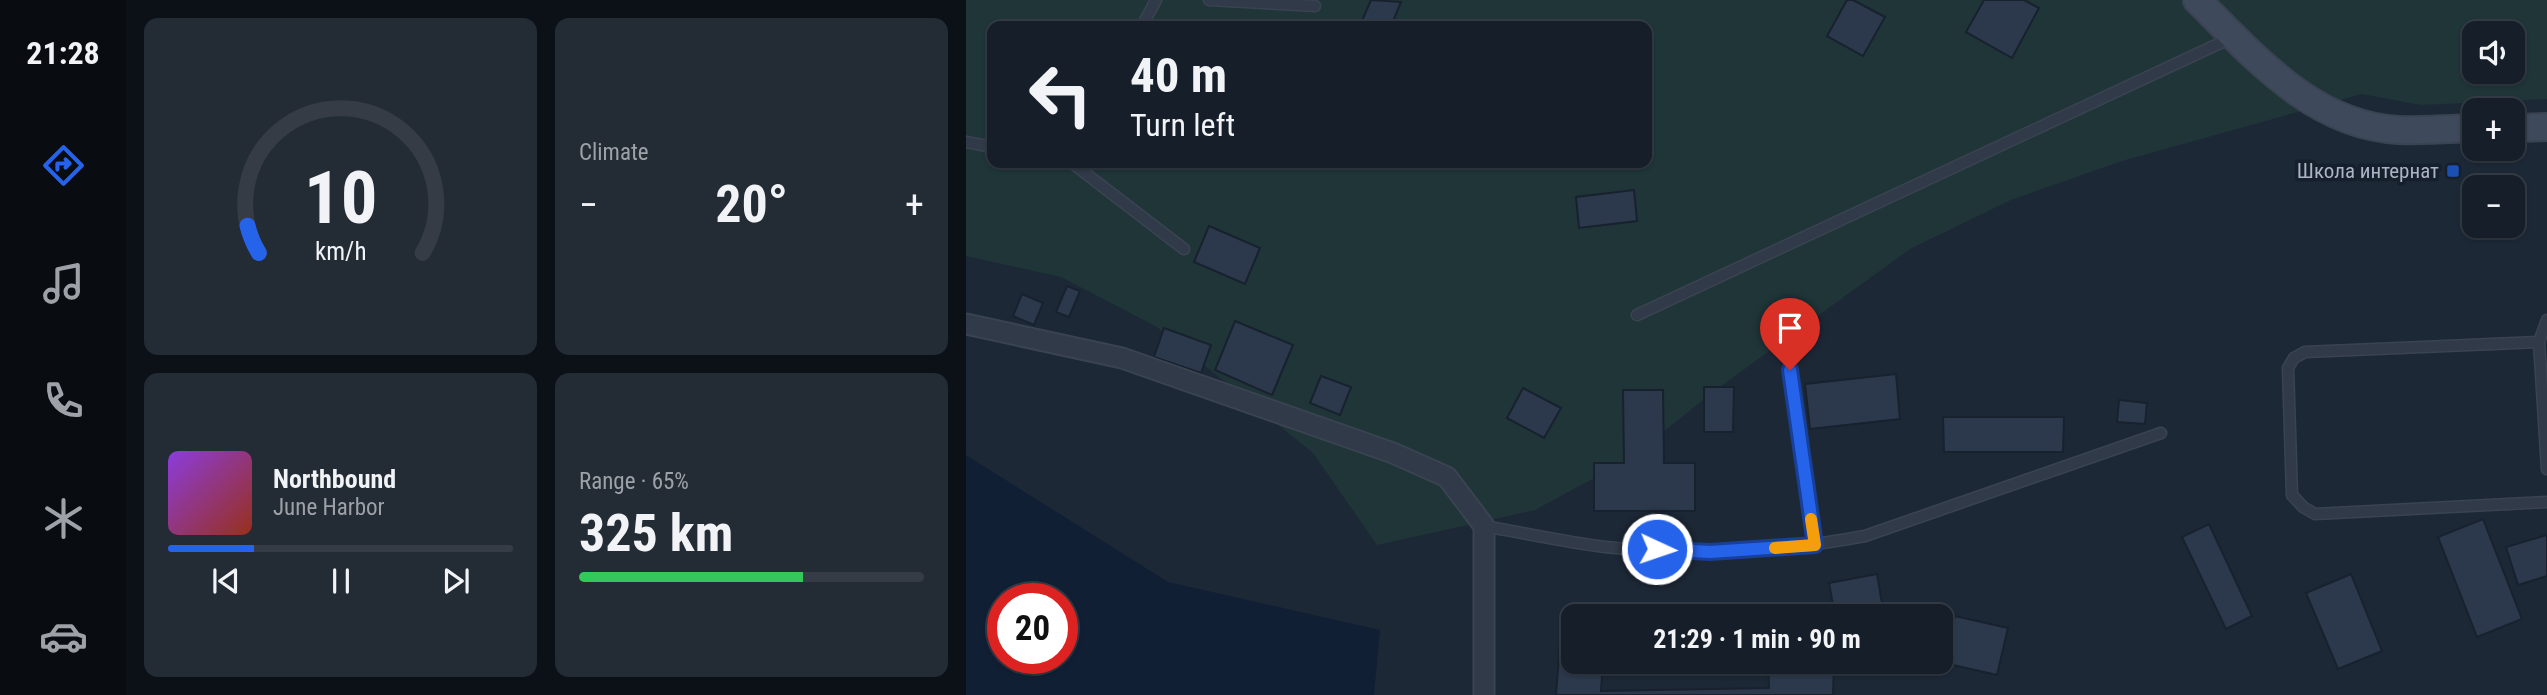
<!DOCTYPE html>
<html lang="en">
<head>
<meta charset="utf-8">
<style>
  :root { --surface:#161e29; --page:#232b35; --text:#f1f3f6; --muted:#9ea2a8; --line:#353c46; --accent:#2563eb }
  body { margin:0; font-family:"Roboto Condensed",sans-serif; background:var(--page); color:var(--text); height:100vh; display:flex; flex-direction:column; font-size:26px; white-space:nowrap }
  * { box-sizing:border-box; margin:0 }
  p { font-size:23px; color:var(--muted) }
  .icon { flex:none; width:38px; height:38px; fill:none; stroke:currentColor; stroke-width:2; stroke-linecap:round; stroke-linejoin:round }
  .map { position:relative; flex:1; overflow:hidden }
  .details { display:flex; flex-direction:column; gap:18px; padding:18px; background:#0c1017; width:840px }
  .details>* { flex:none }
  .hud { position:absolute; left:21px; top:21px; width:665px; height:147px; border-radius:14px; box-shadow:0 2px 5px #0004,0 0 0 2px var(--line); background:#161e29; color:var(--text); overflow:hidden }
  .tools { position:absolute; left:1496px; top:21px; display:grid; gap:14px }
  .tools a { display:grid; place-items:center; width:63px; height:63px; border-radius:14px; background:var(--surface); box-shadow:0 2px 5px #0004,0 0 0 2px var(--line); font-size:35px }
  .speed { position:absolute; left:21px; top:583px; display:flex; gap:14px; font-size:35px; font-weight:700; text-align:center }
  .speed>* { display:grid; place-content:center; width:91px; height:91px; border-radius:50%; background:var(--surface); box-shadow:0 2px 5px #0004,0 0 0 2px var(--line); line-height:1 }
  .speed .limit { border:10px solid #d22; background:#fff; color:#111 }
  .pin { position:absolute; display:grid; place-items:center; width:60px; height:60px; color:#fff; margin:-72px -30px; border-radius:50% 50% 50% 0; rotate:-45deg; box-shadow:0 0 7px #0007 }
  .pin .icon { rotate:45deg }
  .me { position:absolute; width:77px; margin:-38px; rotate:93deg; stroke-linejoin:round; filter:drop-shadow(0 0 5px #0008) }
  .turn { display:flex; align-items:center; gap:24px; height:147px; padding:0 28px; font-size:32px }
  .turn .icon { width:91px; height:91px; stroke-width:2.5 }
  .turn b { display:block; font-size:49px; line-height:60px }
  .big { font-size:52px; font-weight:700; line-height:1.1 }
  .details .widget { flex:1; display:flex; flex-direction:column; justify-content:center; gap:10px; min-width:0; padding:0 24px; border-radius:14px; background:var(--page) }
  .details .dial { align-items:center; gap:0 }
  .dial svg { height:182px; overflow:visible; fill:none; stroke:var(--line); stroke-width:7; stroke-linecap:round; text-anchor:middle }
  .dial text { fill:var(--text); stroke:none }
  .song { display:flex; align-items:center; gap:21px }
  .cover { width:84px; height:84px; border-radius:10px; background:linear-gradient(135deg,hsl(270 70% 55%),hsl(10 70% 35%)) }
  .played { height:7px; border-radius:4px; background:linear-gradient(90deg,var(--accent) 25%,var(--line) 25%) }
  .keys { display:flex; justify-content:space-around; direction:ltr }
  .heat { display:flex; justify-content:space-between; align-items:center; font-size:38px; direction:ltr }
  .charge { height:10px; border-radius:5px; background:linear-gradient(90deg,#34c759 65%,var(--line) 0) }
  .details .tiles { flex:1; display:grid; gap:18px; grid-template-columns:repeat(2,1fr) }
  .trip { position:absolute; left:595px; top:604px; width:392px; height:70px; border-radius:14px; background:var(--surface); box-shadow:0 2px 5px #0004,0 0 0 2px var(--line); font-weight:700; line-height:70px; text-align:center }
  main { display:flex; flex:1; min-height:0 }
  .dock { display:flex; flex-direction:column; width:126px; justify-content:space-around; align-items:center; background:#090c10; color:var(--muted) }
  .dock .icon { width:49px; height:49px }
  .dock .on { color:var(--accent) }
  .dock b { font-size:32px; color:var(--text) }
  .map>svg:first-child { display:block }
  .green { fill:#1f3538; fill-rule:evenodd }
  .water { fill:#111f35; fill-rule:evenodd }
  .building { fill:#2c394c; stroke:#18212e; stroke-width:2 }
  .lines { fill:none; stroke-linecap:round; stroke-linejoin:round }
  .lane-casing { stroke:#3a4351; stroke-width:13 }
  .street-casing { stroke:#3a4351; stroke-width:23 }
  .secondary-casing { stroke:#3a4351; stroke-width:30 }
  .lane { stroke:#313a48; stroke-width:10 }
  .street { stroke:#313a48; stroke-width:19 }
  .secondary { stroke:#3e495b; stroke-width:26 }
  .route-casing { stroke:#184099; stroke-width:18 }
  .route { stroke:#2563eb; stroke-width:12 }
  .slow { stroke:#f59e0b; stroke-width:12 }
  .transit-dot { fill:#1a4fb4; stroke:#161f2c; stroke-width:2.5 }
  .labels { text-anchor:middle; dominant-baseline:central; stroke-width:7; stroke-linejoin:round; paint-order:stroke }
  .poi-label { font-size:21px; fill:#aab4c5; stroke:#161f2c; text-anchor:end }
</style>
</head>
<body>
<main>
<nav class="dock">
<b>21:28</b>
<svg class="icon on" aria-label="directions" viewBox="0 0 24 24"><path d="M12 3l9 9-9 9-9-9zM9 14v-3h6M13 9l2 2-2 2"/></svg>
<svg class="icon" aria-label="music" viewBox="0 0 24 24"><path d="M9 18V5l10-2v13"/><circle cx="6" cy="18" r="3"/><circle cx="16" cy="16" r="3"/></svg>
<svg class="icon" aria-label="phone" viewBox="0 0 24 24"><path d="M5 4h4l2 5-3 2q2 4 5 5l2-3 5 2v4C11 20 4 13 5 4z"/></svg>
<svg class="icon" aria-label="climate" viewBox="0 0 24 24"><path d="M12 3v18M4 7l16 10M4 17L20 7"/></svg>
<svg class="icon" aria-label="car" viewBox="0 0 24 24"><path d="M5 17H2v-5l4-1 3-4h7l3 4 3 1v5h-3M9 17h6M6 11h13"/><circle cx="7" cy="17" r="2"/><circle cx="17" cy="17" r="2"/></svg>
</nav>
<section class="details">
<div class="tiles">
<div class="widget dial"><svg viewBox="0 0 100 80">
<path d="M14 69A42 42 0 1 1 86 69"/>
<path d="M14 69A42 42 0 0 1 9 57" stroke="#2563eb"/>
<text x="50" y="56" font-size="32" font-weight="700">10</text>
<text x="50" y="72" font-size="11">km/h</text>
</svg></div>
<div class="widget"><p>Climate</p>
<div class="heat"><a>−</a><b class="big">20°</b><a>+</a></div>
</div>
<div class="widget">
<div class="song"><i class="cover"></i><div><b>Northbound</b><p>June Harbor</p></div></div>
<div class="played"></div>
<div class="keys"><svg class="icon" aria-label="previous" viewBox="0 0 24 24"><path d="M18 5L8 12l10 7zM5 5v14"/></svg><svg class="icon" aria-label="pause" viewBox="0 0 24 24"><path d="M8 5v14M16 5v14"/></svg><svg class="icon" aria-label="next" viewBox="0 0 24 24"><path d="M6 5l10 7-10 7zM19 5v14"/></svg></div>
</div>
<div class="widget"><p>Range · 65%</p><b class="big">325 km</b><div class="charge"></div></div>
</div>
</section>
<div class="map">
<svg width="1581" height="695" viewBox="0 0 1581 695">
  <rect width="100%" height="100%" fill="#1d2837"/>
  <path class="green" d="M0 0H1581V99L1455 105 1396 94 1156 161 1045 200 944 249 747 392 662 460 569 510 411 545 347 453 191 327 95 277 0 256ZM26 26H681V163H26ZM1508 33H1547V72H1508Z"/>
  <path class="water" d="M0 455 202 582 414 630 408 695H0ZM37 598H96V658H37Z"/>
  <g class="building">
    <polygon points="405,0 435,2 425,26 395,23"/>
    <polygon points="881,0 887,0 919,17 897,56 861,36"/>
    <polygon points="1018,0 1058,0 1073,8 1046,58 1000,32"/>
    <polygon points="668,190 671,221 613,228 610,197"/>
    <polygon points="243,226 294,248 279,284 228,262"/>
    <polygon points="101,286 114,291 103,317 90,312"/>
    <polygon points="56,294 77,303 68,325 47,316"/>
    <polygon points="269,321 327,345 306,395 249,370"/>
    <polygon points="198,328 245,345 235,373 188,357"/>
    <polygon points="930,374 934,419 844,429 839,384"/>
    <polygon points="355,376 385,387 374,415 344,403"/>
    <polygon points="738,387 768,387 767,432 738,432"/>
    <polygon points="557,388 595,408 578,438 541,418"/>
    <polygon points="657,390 697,390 698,463 729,463 729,511 628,511 628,463 658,463"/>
    <polygon points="1153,400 1181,403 1179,424 1151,422"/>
    <polygon points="977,417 1098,417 1097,452 978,452"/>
    <polygon points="1517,519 1556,619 1511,637 1472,537"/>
    <polygon points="1243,524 1286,616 1260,629 1216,537"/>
    <polygon points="1581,535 1581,576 1552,585 1540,547"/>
    <polygon points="911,574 917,609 869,616 863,583"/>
    <polygon points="1385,574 1416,651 1372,669 1340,593"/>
    <polygon points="989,616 1042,628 1031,675 978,663"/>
    <polygon points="595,630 607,631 607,662 637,662 635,691 803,688 802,662 868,662 867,695 590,695"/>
  </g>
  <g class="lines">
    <defs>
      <g id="lane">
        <polyline points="243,0 349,6"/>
        <polyline points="176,26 190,0"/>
        <polyline points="0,142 26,147"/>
        <polyline points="106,163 218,249"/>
        <polyline points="671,315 1265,38"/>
        <polyline points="1581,320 1573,342 1581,469"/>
        <polyline points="1573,342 1339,352 1328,358 1322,368 1326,495 1337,507 1349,514 1581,502"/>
        <polyline points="824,370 849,546"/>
        <path d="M518 526C558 533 599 542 639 547 726 556 814 552 899 536L1195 433"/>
      </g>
      <polyline id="street" points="0,324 156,358 427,453 481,477 518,526 518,695"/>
      <g id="secondary">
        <path d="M1231 0C1288 56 1347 126 1433 130 1458 131 1484 129 1508 128"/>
        <polyline points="1547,128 1581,127"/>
      </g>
    </defs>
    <use href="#lane" class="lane-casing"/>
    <use href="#street" class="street-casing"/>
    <use href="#secondary" class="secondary-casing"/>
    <use href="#lane" class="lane"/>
    <use href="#street" class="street"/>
    <use href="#secondary" class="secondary"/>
  </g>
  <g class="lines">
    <defs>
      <polyline id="route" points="691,549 744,552 849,545 824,370"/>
    </defs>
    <use href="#route" class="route-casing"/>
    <use href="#route" class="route"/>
    <polyline class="slow" points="809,548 849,545 845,519"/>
  </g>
  <rect class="transit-dot" x="1480" y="164" width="14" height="14" rx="3.5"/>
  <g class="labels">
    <g class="poi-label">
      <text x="1473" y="171">Школа интернат</text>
    </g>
  </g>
</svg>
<div class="tools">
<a><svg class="icon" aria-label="sound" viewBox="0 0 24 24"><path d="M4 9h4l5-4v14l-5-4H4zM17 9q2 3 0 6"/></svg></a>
<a>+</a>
<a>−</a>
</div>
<div class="speed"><div class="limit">20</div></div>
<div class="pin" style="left:824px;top:370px;background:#d93025"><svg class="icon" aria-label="arrive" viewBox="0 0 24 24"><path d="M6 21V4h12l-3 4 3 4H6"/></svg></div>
<svg class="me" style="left:691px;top:549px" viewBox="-20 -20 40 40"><circle r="17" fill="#2563eb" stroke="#fff" stroke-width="3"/><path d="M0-11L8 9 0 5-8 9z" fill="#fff"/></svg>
<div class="trip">21:29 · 1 min · 90 m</div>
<div class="hud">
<div class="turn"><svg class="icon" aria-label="left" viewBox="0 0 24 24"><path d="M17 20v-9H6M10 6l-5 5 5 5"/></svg><div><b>40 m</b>Turn left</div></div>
</div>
</div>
</main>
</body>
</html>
